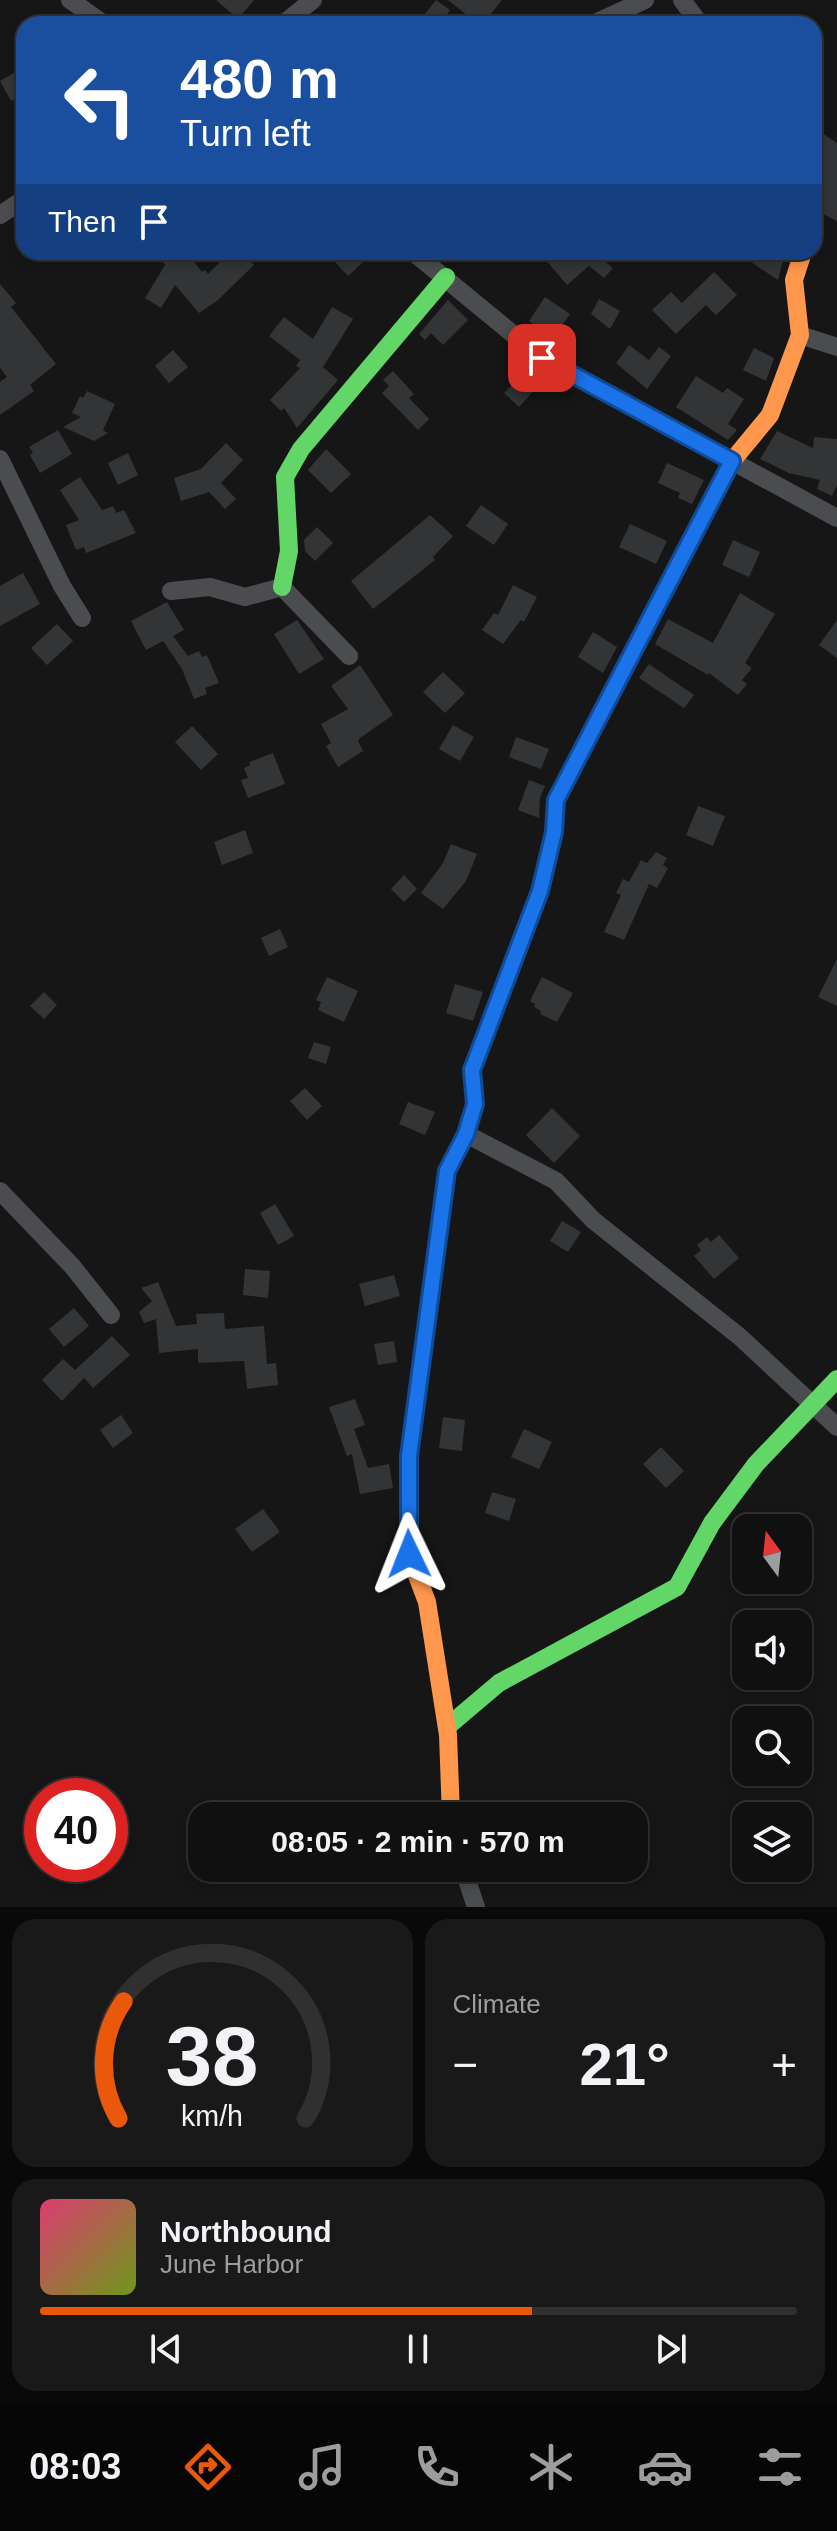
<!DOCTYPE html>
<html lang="en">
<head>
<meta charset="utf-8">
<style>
  :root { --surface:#101010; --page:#191919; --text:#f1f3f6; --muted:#9c9d9f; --line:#303030; --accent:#ea580c }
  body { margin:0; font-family:Helvetica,sans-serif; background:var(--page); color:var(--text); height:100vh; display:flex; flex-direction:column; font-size:30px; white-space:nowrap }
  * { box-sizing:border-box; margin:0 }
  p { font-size:26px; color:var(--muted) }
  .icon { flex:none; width:44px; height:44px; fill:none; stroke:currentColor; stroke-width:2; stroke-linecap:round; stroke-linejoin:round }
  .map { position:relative; height:1907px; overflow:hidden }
  .panel { display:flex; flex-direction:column; gap:12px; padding:12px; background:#090909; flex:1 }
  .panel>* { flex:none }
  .top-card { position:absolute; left:16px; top:16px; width:806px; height:244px; border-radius:24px; box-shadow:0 4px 12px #0003,0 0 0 2px var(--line); background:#1a4fa0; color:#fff; overflow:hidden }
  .needle { width:52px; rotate:345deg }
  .tools { position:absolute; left:732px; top:1514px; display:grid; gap:16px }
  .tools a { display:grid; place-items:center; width:80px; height:80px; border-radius:16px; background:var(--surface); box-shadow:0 4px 12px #0003,0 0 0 2px var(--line); font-size:40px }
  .speed { position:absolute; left:24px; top:1778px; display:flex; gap:16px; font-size:40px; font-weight:700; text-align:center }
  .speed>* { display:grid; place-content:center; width:104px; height:104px; border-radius:50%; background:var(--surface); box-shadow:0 4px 12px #0003,0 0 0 2px var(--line); line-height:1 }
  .speed .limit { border:12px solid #d22; background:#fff; color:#111 }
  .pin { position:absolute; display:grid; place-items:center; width:68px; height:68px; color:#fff; margin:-34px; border-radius:16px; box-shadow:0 4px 12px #0006 }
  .me { position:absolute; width:88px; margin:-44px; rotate:358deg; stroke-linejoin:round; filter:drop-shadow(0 0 6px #0008) }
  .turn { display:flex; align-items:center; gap:28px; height:168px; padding:0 32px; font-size:36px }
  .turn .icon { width:104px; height:104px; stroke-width:2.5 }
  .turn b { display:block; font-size:56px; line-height:68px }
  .then { display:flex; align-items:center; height:76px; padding:0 32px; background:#0003; gap:16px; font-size:30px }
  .big { font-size:60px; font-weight:700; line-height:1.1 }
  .panel .widget { flex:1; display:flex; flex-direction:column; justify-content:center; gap:12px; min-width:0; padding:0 28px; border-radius:24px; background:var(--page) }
  .panel .dial { align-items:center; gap:0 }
  .dial svg { height:208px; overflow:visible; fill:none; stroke:var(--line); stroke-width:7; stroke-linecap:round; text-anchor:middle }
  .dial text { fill:var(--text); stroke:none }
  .song { display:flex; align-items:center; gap:24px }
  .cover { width:96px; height:96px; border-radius:12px; background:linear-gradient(135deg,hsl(340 70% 55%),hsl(80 70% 35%)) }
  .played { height:8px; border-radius:4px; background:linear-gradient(90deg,var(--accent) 65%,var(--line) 65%) }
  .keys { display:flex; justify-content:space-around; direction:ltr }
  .heat { display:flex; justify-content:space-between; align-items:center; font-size:44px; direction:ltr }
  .panel .tiles { flex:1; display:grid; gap:12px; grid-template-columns:1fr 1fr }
  .widget:last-child { grid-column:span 2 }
  .trip { position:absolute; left:188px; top:1802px; width:460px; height:80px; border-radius:24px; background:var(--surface); box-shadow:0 4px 12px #0003,0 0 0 2px var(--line); font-weight:700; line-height:80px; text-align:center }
  .tab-bar { display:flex; height:128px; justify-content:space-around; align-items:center; background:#060606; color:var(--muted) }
  .tab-bar .icon { width:56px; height:56px }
  .tab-bar .current { color:var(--accent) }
  .tab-bar b { font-size:36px; color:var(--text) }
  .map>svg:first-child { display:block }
  .building { fill:#333436 }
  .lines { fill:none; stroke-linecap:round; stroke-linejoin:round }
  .street { stroke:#4a4c4f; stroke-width:18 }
  .fast { stroke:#63d668; stroke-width:18 }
  .slow { stroke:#ff974d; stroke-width:18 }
  .route-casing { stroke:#114b97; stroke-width:20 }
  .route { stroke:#1a73e8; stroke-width:14 }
</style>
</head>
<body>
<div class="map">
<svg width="837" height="1907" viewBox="0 0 837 1907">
  <rect width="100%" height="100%" fill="#161616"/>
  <g class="building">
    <polygon points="216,0 254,0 238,19"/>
    <polygon points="436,0 450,10 440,24 417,24"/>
    <polygon points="448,0 502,0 483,24 478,24"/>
    <polygon points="17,71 24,82 24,93 11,101 0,81"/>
    <polygon points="814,128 837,143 837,221 814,210"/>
    <polygon points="156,252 187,252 202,272 205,270 208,274 230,252 241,252 254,265 218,300 199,313 175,285 161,308 145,298 165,265"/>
    <polygon points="342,252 374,252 348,276 333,260"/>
    <polygon points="539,252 605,252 599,257 613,268 604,278 589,266 567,285"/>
    <polygon points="736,252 776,252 784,257 778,280"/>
    <polygon points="714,272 737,295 716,315 706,305 676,334 652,310 671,292 682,303"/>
    <polygon points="0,284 16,303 11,307 56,364 30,385 34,391 0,415 0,382 7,377 0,368"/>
    <polygon points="545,297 570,314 553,338 529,321"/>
    <polygon points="599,299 620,311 610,329 591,314"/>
    <polygon points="448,300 468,320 443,345 431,333 425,340 419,334"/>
    <polygon points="332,307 353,319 323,367 338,380 297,428 284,408 281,411 270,400 300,368 296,366 300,360 269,336 284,317 313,339"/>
    <polygon points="629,345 649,360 659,347 671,356 647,389 616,363"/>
    <polygon points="754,348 774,358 766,381 743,370"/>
    <polygon points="173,350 188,367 169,383 155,366"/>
    <polygon points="526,369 541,383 519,407 504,393"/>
    <polygon points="393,371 414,394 409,398 429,419 418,430 382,393 389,386 383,380"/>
    <polygon points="696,376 723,393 727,388 744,399 728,424 737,430 728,440 676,407"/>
    <polygon points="87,391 115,404 103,430 108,433 94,441 63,427 81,417 72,413 80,396 83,398"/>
    <polygon points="58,430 72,454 40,473 30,455 33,453 29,447"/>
    <polygon points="777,431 813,448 814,437 837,439 837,485 832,496 817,489 820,480 789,473 760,459"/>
    <polygon points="226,443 243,460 221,483 236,499 225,509 209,492 181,501 174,478 201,469"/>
    <polygon points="326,449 351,474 331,493 308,470"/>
    <polygon points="128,453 138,475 118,485 108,463"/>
    <polygon points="667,463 704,480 692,504 678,498 680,493 658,483"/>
    <polygon points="80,477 102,510 113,506 116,513 124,510 136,533 86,553 84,547 76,550 66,525 79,520 60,490"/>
    <polygon points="481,505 508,524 494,545 466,526"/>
    <polygon points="430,515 453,536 433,557 435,560 373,609 351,581"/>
    <polygon points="630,524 667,541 656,564 619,547"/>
    <polygon points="317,527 333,543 315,561 305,551 304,540"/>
    <polygon points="733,540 760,552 749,577 722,565"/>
    <polygon points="23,573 40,604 0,626 0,586"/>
    <polygon points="513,585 537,597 524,622 521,620 503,644 482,630 494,613 498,615"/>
    <polygon points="740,593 775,614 745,663 752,668 742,680 747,684 738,695 709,673 708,675 655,644 668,619 713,643"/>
    <polygon points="167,602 184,630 173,636 188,656 199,651 202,657 207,655 219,683 205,688 207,694 194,699 182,669 163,641 146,650 131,621"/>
    <polygon points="297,620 324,659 299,674 274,634"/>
    <polygon points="837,620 837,658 819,645"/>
    <polygon points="57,624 73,641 47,665 31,648"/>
    <polygon points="593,632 617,647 603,673 578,657"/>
    <polygon points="649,664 694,695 684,708 639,678"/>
    <polygon points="360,665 393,715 360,738 358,741 363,751 338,767 326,746 331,743 321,724 348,709 331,686"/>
    <polygon points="443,672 465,693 445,713 423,692"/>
    <polygon points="453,725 474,737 460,761 439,749"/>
    <polygon points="192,726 218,754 201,770 175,742"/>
    <polygon points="516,737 549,749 541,769 509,757"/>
    <polygon points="273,753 285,784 248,798 241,780 248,778 244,768 250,765 249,762"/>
    <polygon points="529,780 545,786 540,798 539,818 518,810"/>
    <polygon points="698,806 725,816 713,846 686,835"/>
    <polygon points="245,830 253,853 222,865 214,842"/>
    <polygon points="451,844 477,854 466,881 443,909 421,893 443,863"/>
    <polygon points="656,852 667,858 663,865 668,868 657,888 649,884 624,940 604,932 621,895 616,893 623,879 629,882 641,860 647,863"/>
    <polygon points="404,875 417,889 404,902 391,889"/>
    <polygon points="280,929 288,947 269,956 261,938"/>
    <polygon points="837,959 837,1006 818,997"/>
    <polygon points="327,977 358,991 344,1022 318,1010 321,1002 316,1000"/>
    <polygon points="542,977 573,993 557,1022 540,1014 541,1011 534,1007 535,1004 530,1001"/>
    <polygon points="455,984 483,992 473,1021 446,1013"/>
    <polygon points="44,992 57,1005 44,1019 30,1006"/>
    <polygon points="314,1042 331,1047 326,1064 308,1058"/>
    <polygon points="305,1088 322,1106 307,1120 290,1101"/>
    <polygon points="408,1102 435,1112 425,1135 399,1124"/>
    <polygon points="552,1108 580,1136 554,1163 526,1135"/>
    <polygon points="275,1204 294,1236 278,1245 260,1213"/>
    <polygon points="562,1221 581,1232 568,1252 550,1241"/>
    <polygon points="719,1235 739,1258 714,1279 694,1256 701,1250 697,1245 707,1237 711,1242"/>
    <polygon points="245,1269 270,1271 268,1298 243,1295"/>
    <polygon points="394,1275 400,1296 365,1306 359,1284"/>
    <polygon points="158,1282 176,1326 197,1324 196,1314 224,1313 225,1329 264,1326 267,1364 276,1363 278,1385 247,1389 244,1361 198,1363 198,1349 159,1353 156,1319 144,1323 139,1312 152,1301 141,1288"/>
    <polygon points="74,1308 89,1326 64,1347 49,1329"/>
    <polygon points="112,1336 130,1355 93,1388 84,1378 62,1401 42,1380 63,1359 75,1370"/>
    <polygon points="394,1341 397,1362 378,1365 374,1344"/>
    <polygon points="355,1399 365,1425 354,1429 368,1468 389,1464 393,1488 360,1494 352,1454 347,1456 329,1407"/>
    <polygon points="121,1415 133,1433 113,1448 100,1430"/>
    <polygon points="443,1417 465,1420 462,1451 439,1448"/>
    <polygon points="524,1429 552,1442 539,1469 511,1457"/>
    <polygon points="661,1447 684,1471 666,1488 643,1464"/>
    <polygon points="492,1492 516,1499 509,1521 485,1513"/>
    <polygon points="263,1509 280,1532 252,1552 235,1529"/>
  </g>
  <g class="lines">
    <g class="street">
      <polyline points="70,0 104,24"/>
      <polyline points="682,0 700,24"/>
      <polyline points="283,24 313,0"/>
      <polyline points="593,24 645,0"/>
      <polyline points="0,215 24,199"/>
      <polyline points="413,252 542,358 837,518"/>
      <polyline points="800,335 837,347"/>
      <polyline points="0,459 62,586 82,618"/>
      <polyline points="171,591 210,587 245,597 282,587 349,656"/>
      <polyline points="466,1134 556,1181 593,1220 740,1337 837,1427"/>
      <polyline points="0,1191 72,1266 111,1315"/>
      <polyline points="463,1868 476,1907"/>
    </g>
    <g class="fast">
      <polyline points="282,587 289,551 285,477 301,449 446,277"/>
      <polyline points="417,1398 447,1171 466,1134 475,1104 472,1070 540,891 554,832 556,800 681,559"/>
      <polyline points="447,1727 499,1683 677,1587 712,1523 756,1464 837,1379"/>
    </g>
    <g class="slow">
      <polyline points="681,559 732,461 770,415 800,335 794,280 803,252"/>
      <polyline points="417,1398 409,1456 409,1554 427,1602 448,1735 451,1816"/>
    </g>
  </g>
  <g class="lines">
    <defs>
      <polyline id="route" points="409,1554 409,1456 447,1171 466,1134 475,1104 472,1070 540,891 554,832 556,800 732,461 542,358"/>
    </defs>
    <use href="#route" class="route-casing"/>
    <use href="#route" class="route"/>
  </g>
</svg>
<div class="tools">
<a><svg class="needle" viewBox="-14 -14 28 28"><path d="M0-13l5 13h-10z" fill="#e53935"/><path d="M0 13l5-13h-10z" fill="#9c9d9f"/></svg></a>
<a><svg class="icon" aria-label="sound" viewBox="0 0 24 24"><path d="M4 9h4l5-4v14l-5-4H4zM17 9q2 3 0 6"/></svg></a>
<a><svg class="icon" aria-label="search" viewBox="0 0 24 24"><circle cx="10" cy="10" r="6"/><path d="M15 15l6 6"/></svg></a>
<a><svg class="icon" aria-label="layers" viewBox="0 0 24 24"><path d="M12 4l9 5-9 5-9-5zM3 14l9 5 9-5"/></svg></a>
</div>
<div class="speed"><div class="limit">40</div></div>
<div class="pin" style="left:542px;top:358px;background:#d93025"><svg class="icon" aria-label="arrive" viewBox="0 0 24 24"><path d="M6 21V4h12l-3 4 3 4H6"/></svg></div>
<svg class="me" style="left:409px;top:1554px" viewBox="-20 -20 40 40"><path d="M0-17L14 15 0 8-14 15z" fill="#1a73e8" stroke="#fff" stroke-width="4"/></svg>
<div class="trip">08:05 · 2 min · 570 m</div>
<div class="top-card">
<div class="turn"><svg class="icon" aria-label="left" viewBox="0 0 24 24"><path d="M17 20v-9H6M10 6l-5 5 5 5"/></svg><div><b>480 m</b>Turn left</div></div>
<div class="then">Then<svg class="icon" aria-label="arrive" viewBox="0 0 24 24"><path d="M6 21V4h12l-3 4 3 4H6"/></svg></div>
</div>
</div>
<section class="panel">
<div class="tiles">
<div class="widget dial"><svg viewBox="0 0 100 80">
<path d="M14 69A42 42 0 1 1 86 69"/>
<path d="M14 69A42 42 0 0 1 16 24" stroke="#ea580c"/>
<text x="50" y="56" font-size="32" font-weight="700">38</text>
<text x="50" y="72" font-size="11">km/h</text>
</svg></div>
<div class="widget"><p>Climate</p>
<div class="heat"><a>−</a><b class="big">21°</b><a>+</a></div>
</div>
<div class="widget">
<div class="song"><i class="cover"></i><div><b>Northbound</b><p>June Harbor</p></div></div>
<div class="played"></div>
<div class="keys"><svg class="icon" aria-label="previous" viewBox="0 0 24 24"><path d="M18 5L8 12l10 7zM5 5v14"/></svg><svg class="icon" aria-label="pause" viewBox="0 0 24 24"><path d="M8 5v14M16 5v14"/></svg><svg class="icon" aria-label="next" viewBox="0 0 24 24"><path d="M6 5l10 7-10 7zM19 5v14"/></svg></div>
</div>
</div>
</section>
<nav class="tab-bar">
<b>08:03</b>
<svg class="icon current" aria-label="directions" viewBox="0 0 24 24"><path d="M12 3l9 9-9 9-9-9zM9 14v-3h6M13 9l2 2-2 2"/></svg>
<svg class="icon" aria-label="music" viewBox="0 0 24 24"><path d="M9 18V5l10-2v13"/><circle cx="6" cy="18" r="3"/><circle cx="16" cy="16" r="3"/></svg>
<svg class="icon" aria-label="phone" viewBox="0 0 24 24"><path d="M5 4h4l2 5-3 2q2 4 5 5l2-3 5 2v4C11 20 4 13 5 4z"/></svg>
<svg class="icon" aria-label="climate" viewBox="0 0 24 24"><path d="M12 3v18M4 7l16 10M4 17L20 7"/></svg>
<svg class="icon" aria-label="car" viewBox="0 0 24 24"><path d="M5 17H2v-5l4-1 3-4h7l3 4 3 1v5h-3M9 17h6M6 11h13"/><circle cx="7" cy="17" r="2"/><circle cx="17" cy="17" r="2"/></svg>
<svg class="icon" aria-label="filters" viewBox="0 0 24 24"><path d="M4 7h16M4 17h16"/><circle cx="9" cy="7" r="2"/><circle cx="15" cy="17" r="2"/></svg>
</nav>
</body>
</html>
